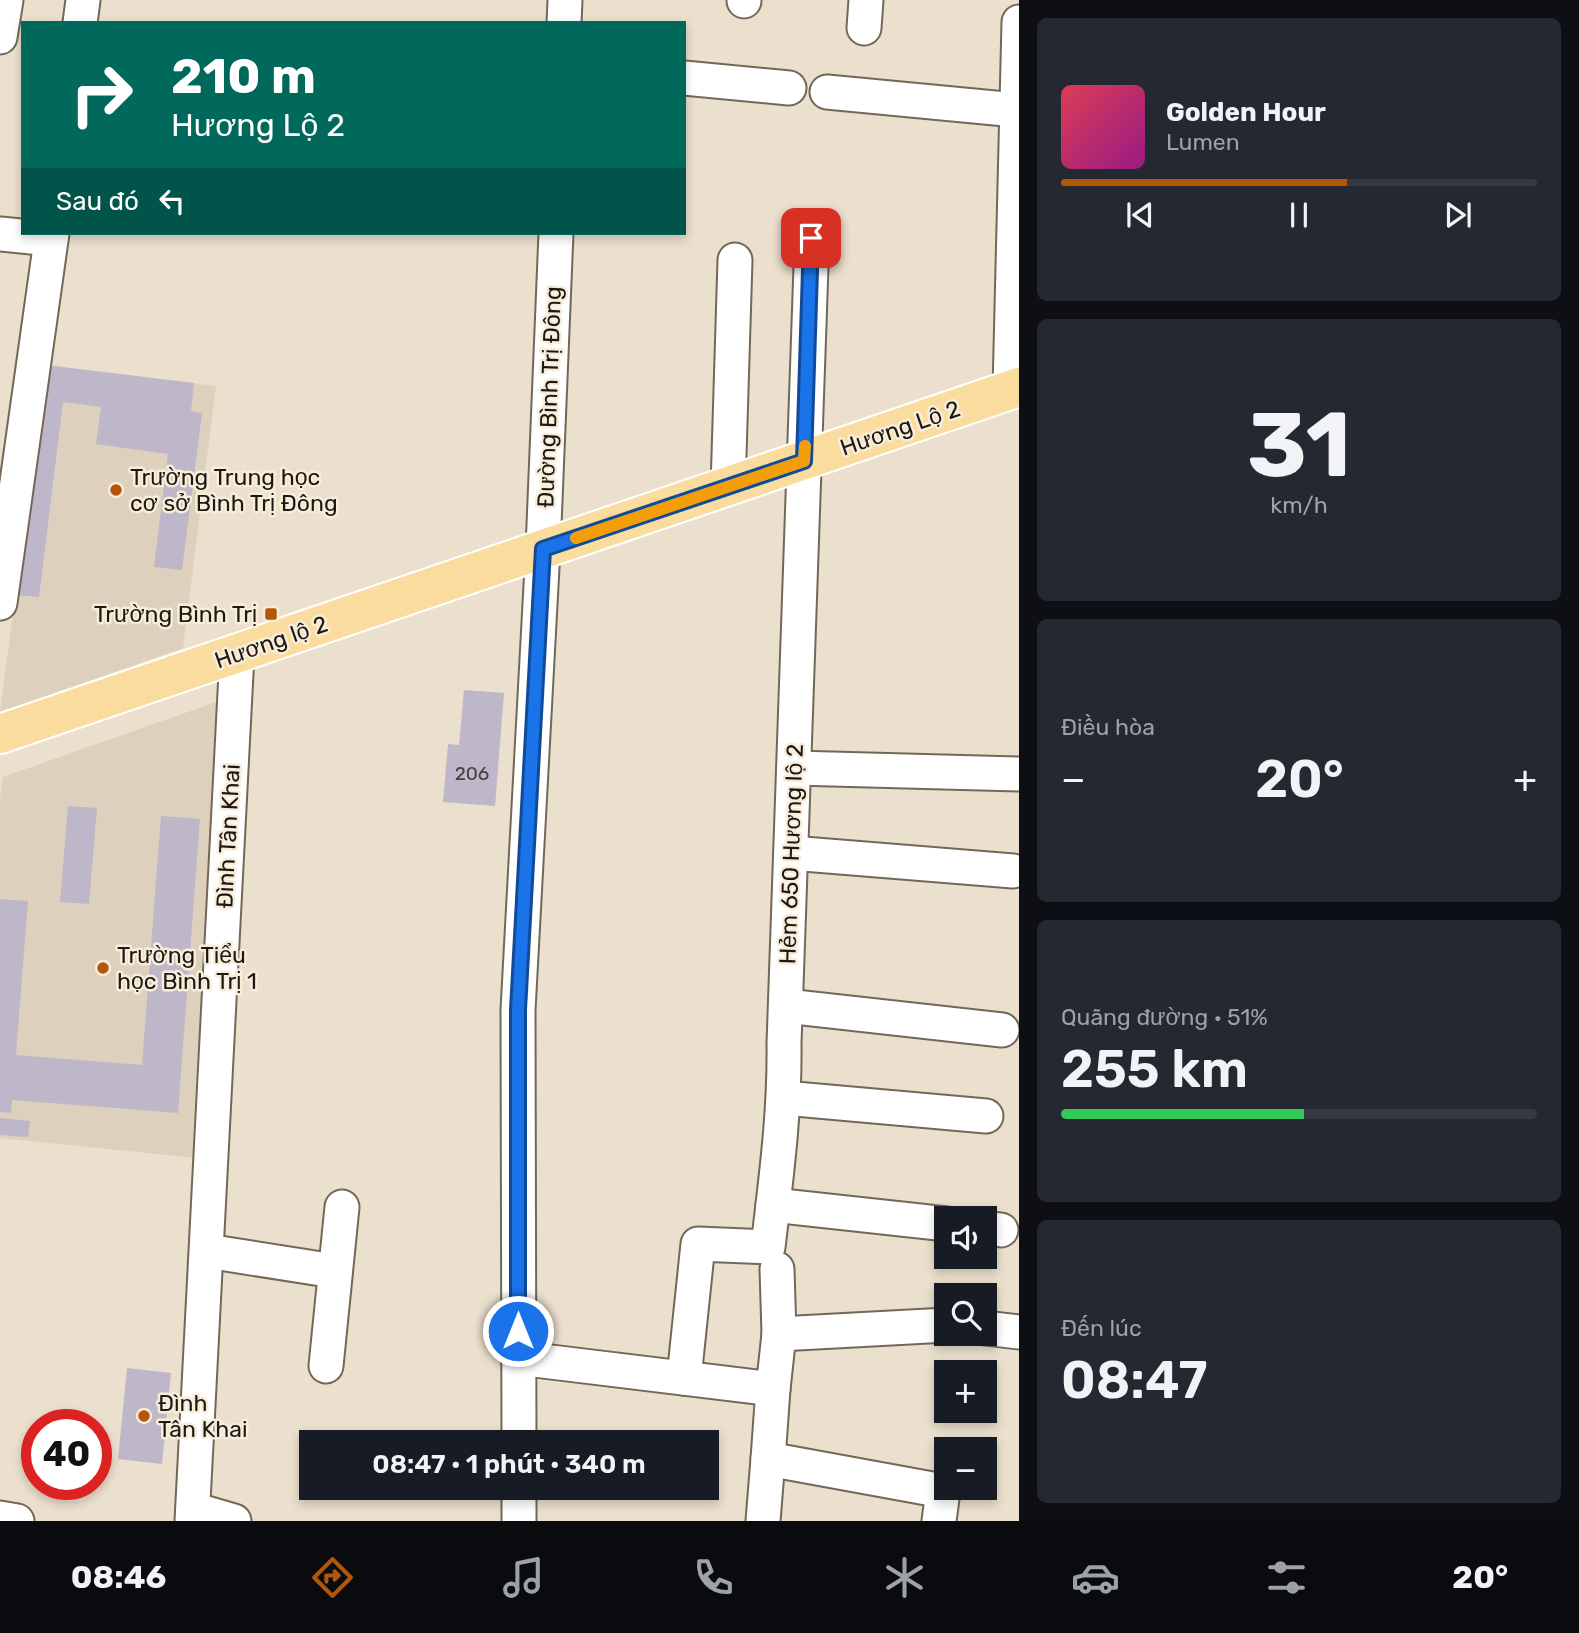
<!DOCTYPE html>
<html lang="vi">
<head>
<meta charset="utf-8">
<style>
  :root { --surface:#171b24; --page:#242831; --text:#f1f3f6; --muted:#9ea1a6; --line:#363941; --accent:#b45608 }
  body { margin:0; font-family:Rubik,sans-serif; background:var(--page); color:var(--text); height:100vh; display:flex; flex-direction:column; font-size:26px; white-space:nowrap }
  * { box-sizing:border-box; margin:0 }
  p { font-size:23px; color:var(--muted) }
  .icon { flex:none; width:38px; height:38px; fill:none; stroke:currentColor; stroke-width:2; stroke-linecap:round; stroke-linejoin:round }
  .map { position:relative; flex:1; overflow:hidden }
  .details { display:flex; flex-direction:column; gap:18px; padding:18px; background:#0d0f14; width:560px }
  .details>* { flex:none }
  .hud { position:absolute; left:21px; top:21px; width:665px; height:214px; border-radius:0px; box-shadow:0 4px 10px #0003; background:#00695c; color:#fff; overflow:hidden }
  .fabs { position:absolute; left:934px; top:1206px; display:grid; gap:14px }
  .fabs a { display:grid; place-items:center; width:63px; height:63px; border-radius:0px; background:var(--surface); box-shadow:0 4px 10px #0003; font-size:35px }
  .speed { position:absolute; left:21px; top:1409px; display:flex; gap:14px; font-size:35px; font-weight:700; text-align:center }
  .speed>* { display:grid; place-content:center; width:91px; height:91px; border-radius:50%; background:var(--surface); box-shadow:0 4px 10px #0003; line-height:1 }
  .speed .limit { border:10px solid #d22; background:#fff; color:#111 }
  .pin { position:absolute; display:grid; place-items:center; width:60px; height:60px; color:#fff; margin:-30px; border-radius:14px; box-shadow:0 4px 10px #0006 }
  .me { position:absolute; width:77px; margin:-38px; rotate:0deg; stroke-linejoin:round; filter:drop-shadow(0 0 5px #0008) }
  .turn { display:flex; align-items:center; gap:24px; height:147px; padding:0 35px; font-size:32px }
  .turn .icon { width:91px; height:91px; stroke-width:2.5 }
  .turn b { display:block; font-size:49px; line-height:60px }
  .then { display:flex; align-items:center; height:66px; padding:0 35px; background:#0003; gap:14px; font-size:26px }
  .big { font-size:52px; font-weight:600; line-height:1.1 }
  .details .tile { flex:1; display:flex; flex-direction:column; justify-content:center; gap:10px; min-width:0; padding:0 24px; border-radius:10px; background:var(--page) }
  .details .dial { align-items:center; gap:0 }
  .dial b { font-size:91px; line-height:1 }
  .song { display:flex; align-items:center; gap:21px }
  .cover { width:84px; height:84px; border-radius:10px; background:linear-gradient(135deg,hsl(350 70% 55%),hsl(310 70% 35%)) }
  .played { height:7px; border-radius:4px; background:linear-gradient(90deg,var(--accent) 60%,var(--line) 60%) }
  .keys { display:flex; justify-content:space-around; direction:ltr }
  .heat { display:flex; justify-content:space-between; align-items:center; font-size:38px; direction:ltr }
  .charge { height:10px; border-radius:5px; background:linear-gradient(90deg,#34c759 51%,var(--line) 0) }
  .trip { position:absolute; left:299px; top:1430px; width:420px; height:70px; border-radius:0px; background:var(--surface); box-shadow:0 4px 10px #0003; font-weight:600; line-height:70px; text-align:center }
  .tab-bar { display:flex; height:112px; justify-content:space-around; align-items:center; background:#090b0e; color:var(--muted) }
  .tab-bar .icon { width:49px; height:49px }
  .tab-bar .selected { color:var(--accent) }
  .tab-bar b { font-size:32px; color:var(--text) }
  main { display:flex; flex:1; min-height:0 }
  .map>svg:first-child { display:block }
  .education { fill:#ddd1be }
  .building { fill:#beb6c9 }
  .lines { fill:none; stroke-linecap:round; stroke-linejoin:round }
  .minor-casing { stroke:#736858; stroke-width:37 }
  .major-casing { stroke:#fff; stroke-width:42 }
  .minor { stroke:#fff; stroke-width:33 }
  .major { stroke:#f9dc9e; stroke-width:38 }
  .route-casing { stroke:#114b97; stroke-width:18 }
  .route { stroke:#1a73e8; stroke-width:12 }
  .slow { stroke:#f59e0b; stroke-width:12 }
  .poi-dot { fill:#b45608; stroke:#f8ecda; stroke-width:2.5 }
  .labels { text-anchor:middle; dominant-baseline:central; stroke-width:5; stroke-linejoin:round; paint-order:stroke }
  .number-label { font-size:19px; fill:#444040 }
  .street-label { font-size:23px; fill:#1c1812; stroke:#f8ecda }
  .poi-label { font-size:23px; fill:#1c1812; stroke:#f8ecda; text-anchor:start }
</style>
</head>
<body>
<main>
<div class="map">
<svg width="1019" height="1521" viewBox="0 0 1019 1521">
  <rect width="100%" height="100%" fill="#ebdfcd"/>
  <g class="education">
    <polygon points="46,365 216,386 183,648 0,712"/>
    <polygon points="222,700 196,1158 0,1138 0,799 3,777"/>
  </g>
  <g class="building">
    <polygon points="46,365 194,383 191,411 202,413 182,570 154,567 168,454 96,444 101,407 63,402 39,597 17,595"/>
    <polygon points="464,690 504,693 495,806 443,802 448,744 459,745"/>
    <polygon points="68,806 97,808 89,904 60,902"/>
    <polygon points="161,816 200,819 178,1113 12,1100 11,1113 0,1112 0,899 28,901 16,1055 142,1065"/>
    <polygon points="0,1118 30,1121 28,1137 0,1135"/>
    <polygon points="127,1368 171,1373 162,1464 118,1459"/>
  </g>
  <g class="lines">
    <defs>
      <g id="minor">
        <polyline points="744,1 744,0"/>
        <polyline points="80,23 83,0"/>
        <polyline points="564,23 565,0"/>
        <polyline points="864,28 866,0"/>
        <polyline points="0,37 6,0"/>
        <polyline points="684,78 789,88"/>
        <polyline points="827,92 1016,110"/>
        <polyline points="0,234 51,239"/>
        <polyline points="1010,390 1019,22"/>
        <polyline points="728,488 735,260"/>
        <polyline points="0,603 52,233"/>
        <polyline points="794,768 1019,774"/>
        <polyline points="791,853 1013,871"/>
        <polyline points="786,1006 1002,1030"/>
        <polyline points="784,1098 986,1116"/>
        <polyline points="773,1205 947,1224"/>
        <polyline points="985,1228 1001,1230"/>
        <polyline points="207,1251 334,1271"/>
        <polyline points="985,1328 1019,1332"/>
        <polyline points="779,1334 947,1325"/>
        <polyline points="518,1358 773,1389 768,1459 943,1491 939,1521"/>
        <polyline points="326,1366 342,1207"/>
        <path d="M684 1378 698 1244 768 1247C776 1179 785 1112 784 1044L812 238"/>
        <polyline points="773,1389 779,1334 777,1269"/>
        <polyline points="519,1442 518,1010 543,549 556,233"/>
        <polyline points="519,1488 519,1521"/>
        <polyline points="193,1509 234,1521"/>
        <polyline points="0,1518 17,1521"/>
        <polyline points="192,1521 237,654"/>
        <polyline points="763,1521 768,1459"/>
      </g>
      <polyline id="major" points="0,734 1019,387"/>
    </defs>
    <use href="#minor" class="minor-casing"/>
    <use href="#major" class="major-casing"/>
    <use href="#minor" class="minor"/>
    <use href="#major" class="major"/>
  </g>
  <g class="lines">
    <defs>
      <polyline id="route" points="518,1331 518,1010 543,549 804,461 811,238"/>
    </defs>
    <use href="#route" class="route-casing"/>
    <use href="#route" class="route"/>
    <polyline class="slow" points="576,538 804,461 805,446"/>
  </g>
  <g class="poi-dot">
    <circle cx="116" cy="490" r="7"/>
    <rect x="264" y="607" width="14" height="14" rx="3.5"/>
    <circle cx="103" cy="968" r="7"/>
    <circle cx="144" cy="1416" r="7"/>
  </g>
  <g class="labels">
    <g class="number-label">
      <text x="472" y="773">206</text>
    </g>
    <g class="street-label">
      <text transform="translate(549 397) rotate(-88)">Đường Bình Trị Đông</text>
      <text transform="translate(900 428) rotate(-19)">Hương Lộ 2</text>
      <text transform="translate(271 642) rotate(-19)">Hương lộ 2</text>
      <text transform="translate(228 836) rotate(-87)">Đình Tân Khai</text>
      <text transform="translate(791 854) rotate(-88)">Hẻm 650 Hương lộ 2</text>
    </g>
    <g class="poi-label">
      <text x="130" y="477">Trường Trung học<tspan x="130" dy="26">cơ sở Bình Trị Đông</tspan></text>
      <text x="257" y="614" text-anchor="end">Trường Bình Trị</text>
      <text x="117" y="955">Trường Tiểu<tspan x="117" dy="26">học Bình Trị 1</tspan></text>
      <text x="158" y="1403">Đình<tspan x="158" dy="26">Tân Khai</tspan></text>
    </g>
  </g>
</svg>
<div class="fabs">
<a><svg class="icon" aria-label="sound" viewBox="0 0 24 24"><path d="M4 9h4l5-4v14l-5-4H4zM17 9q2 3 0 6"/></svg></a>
<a><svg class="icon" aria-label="search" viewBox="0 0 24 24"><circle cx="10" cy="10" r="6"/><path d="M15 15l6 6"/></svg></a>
<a>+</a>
<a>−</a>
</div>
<div class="speed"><div class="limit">40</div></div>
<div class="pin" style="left:811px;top:238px;background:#d93025"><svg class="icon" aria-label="arrive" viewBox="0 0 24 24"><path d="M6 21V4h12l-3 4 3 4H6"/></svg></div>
<svg class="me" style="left:518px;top:1331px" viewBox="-20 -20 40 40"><circle r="17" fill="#1a73e8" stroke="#fff" stroke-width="3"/><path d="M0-11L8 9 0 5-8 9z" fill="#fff"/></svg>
<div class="trip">08:47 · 1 phút · 340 m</div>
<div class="hud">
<div class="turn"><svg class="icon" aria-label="right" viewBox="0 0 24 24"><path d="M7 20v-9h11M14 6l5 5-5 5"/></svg><div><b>210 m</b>Hương Lộ 2</div></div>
<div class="then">Sau đó<svg class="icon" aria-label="left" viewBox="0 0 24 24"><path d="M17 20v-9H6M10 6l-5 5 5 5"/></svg></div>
</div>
</div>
<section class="details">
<div class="tile">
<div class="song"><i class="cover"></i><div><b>Golden Hour</b><p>Lumen</p></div></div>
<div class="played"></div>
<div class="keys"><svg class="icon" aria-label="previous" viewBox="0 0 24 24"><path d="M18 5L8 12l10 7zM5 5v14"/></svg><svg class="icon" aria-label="pause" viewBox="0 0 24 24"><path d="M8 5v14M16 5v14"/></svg><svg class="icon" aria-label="next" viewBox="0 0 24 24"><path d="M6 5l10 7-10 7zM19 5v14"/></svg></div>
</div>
<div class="tile dial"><b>31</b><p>km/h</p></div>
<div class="tile"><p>Điều hòa</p>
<div class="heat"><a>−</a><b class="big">20°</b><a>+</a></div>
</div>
<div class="tile"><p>Quãng đường · 51%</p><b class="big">255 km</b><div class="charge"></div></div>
<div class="tile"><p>Đến lúc</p><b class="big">08:47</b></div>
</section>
</main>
<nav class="tab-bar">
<b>08:46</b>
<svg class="icon selected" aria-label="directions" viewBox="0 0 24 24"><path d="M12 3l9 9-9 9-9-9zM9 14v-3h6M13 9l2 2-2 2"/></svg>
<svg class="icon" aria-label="music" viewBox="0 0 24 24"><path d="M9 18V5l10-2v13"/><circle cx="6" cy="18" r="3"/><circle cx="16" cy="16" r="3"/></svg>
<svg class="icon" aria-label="phone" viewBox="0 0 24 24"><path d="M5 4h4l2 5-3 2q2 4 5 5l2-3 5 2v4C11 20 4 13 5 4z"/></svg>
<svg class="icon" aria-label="climate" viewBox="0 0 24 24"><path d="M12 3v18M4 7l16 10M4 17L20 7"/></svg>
<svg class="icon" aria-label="car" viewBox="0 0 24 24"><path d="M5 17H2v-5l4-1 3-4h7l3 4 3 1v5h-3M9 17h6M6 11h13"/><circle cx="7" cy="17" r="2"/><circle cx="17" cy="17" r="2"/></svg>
<svg class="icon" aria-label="filters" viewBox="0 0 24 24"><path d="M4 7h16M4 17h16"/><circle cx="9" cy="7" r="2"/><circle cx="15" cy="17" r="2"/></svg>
<b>20°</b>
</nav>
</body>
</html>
